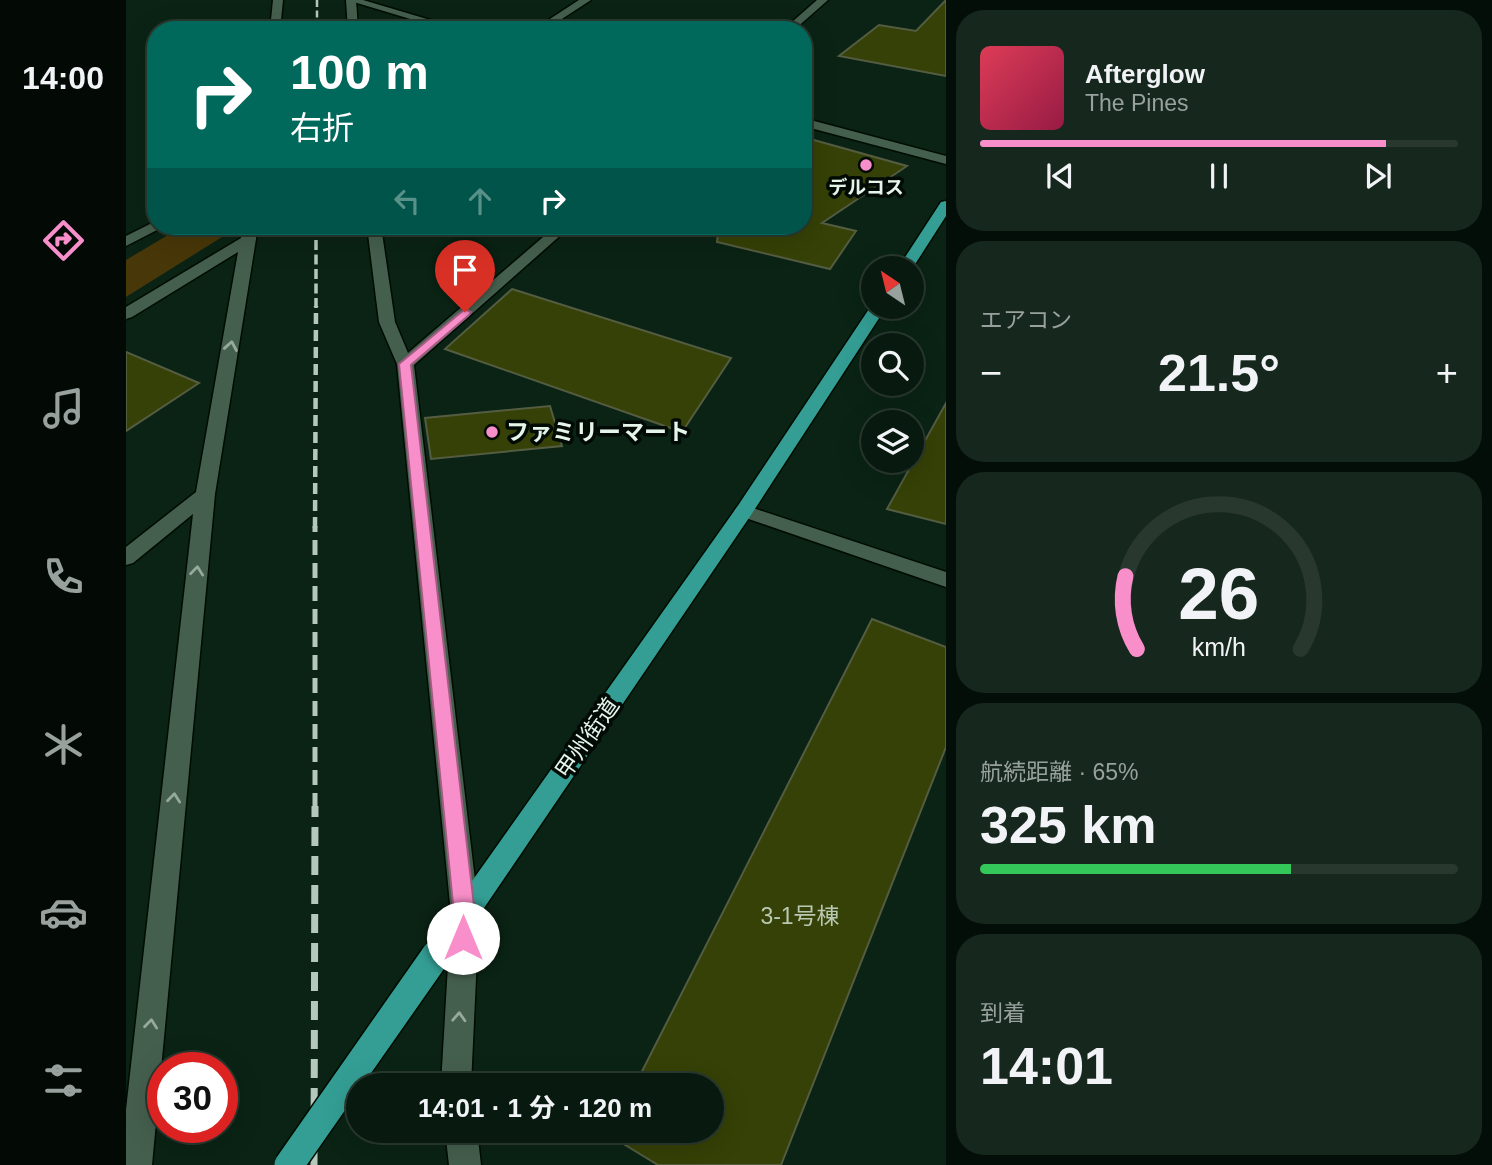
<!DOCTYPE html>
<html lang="ja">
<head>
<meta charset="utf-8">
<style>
  :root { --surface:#081a0f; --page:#16271d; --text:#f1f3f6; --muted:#98a19e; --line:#29382f; --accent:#f98fca }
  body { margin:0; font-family:Helvetica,"Noto Sans JP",sans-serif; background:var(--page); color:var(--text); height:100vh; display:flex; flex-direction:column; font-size:26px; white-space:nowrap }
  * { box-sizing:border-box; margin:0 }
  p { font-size:23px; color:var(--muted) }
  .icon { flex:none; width:38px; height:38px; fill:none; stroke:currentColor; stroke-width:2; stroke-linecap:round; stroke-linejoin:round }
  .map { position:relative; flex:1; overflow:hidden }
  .drawer { display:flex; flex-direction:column; gap:10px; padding:10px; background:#040e08; width:546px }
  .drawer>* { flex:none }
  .top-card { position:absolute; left:21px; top:21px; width:665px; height:214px; border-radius:28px; box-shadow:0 7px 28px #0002,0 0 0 2px var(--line); background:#00695c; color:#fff; overflow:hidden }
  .needle { width:46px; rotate:325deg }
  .tools { position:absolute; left:735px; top:256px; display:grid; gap:14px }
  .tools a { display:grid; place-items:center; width:63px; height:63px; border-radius:50%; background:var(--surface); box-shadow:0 7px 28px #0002,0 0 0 2px var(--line); font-size:35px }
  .speed { position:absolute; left:21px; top:1052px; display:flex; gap:14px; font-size:35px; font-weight:700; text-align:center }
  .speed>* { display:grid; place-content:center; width:91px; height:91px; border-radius:50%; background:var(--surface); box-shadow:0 7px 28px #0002,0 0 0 2px var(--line); line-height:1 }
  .speed .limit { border:10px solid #d22; background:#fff; color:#111 }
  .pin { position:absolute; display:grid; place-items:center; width:60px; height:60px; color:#fff; margin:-72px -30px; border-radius:50% 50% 50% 0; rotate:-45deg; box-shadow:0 0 7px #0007 }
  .pin .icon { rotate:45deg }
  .me { position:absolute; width:77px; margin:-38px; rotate:0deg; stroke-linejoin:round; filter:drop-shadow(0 0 5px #0008) }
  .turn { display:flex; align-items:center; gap:24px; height:147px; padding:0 28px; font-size:32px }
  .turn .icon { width:91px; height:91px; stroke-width:2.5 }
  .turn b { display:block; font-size:49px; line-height:60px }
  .lanes { display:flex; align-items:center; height:66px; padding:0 28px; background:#0003; justify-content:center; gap:35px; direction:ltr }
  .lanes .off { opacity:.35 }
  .big { font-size:52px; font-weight:700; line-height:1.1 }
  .drawer .widget { flex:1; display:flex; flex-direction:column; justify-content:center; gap:10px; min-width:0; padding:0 24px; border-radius:28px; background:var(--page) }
  .drawer .dial { align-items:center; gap:0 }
  .dial svg { height:182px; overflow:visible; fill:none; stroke:var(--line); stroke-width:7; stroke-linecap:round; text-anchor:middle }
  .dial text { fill:var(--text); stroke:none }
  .song { display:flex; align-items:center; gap:21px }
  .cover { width:84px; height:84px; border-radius:10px; background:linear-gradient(135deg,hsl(350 70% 55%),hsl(340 70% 35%)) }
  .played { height:7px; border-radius:4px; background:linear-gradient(90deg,var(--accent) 85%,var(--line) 85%) }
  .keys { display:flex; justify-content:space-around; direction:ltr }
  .heat { display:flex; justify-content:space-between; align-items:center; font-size:38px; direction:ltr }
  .charge { height:10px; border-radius:5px; background:linear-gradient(90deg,#34c759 65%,var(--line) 0) }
  .trip { position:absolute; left:220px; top:1073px; width:378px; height:70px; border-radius:35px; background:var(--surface); box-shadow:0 7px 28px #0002,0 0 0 2px var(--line); font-weight:700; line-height:70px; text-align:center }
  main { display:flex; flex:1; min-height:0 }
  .tabs { display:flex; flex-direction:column; width:126px; justify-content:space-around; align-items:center; background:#030a06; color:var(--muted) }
  .tabs .icon { width:49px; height:49px }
  .tabs .on { color:var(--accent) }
  .tabs b { font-size:32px; color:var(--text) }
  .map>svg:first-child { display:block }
  .green { fill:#483708 }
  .building { fill:#354106; stroke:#545c41; stroke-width:2 }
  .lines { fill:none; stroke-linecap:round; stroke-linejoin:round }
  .minor-casing { stroke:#000c02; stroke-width:3 }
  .tertiary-casing { stroke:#000c02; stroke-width:3 }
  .trunk-casing { stroke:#000c02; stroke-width:3 }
  .minor { fill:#455f4e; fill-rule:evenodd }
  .tertiary { fill:#455f4e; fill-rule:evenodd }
  .trunk { fill:#349e94; fill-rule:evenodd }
  .rail-far4 { stroke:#b6c8bc; stroke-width:2.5; stroke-dasharray:7 3.5; stroke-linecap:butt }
  .rail-far3 { stroke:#b6c8bc; stroke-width:3.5; stroke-dasharray:10 4.5; stroke-linecap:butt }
  .rail-far2 { stroke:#b6c8bc; stroke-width:4.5; stroke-dasharray:11 6; stroke-linecap:butt }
  .rail-far1 { stroke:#b6c8bc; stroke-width:5; stroke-dasharray:15 8; stroke-linecap:butt }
  .rail { stroke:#b6c8bc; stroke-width:7; stroke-dasharray:19 10; stroke-linecap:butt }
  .trunk-bridge-casing { stroke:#000c02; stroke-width:32; stroke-linecap:butt }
  .trunk-bridge { stroke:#349e94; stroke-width:29 }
  .oneway { stroke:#95aa9c }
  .route { fill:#f98fca; stroke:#a25d83; stroke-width:2 }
  .poi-dot { fill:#f98fca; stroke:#020a05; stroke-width:2.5 }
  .labels { text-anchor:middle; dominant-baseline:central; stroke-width:7; stroke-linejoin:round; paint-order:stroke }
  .far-poi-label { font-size:19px; font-weight:bold; fill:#e5f5ea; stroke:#020a05 }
  .poi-label { font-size:23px; font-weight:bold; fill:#e5f5ea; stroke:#020a05; text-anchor:start }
  .street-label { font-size:23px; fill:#e5f5ea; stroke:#020a05 }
  .near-number-label { font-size:23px; fill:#b9c8b1 }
</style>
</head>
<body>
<main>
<nav class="tabs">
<b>14:00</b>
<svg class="icon on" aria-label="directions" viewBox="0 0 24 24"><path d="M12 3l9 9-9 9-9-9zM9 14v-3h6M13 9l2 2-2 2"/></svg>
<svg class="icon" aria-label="music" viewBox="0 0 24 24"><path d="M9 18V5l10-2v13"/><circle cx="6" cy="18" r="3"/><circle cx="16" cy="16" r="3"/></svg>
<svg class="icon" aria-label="phone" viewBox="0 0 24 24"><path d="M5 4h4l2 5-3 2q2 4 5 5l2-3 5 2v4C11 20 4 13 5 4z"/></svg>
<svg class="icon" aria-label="climate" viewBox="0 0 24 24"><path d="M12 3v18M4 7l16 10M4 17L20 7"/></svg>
<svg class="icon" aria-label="car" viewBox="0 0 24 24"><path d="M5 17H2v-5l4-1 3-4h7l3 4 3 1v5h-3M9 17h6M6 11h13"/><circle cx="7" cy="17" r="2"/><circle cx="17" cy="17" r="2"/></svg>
<svg class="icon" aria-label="filters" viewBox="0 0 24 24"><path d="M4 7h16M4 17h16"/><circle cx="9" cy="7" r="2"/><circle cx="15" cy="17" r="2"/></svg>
</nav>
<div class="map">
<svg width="820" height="1165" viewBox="0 0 820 1165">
  <rect width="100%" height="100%" fill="#0a2314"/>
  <polygon class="green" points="57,226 105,226 104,232 0,297 0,260"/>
  <g class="building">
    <polygon points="820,0 820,76 713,56 753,25 790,31"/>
    <polygon points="677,137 781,166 696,223 730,231 704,269 591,242 593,226 677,226"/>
    <polygon points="386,289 605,358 556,432 319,349"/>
    <polygon points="0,352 73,383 0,431"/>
    <polygon points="820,403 820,524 761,509"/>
    <polygon points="424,406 436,446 305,459 299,418"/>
    <polygon points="746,619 820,647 820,747 655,1165 532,1165 483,1135 485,1130 586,1130 586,1085 509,1085"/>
  </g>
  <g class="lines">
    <defs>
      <g id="minor">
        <polygon points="147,0 157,0 154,30 144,30"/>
        <polygon points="220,0 230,0 232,30 222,30"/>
        <polygon points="453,0 465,0 419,30 407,30"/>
        <polygon points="691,0 702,0 668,30 657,30"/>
        <polygon points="30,221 30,226 36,226 35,228 0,246 0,236"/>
        <polygon points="117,226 131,226 130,239 89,494 26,1165 0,1165 0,1110 67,514 7,563 0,565 0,547 70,492 112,252 6,317 0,319 0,307 115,238"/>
        <polygon points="241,226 255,226 269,322 282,353 430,226 445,226 288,365 353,914 345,1085 315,1085 325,914 271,364 253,322"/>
        <polygon points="618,505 820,572 820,587 611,515 608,511 611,507"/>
        <polygon points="319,1130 351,1130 355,1165 323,1165"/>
      </g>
      <g id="tertiary">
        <polygon points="221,0 237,0 338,30 321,30"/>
        <polygon points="677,118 820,156 820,164 677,126"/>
      </g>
      <g id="trunk">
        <polygon points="820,201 820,216 786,269 772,268 815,202"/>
        <polygon points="747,303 747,306 761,306 625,515 320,964 310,968 300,964 296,955 300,946 611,507"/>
      </g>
    </defs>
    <use href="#minor" class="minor-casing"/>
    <use href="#tertiary" class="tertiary-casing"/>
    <use href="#trunk" class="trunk-casing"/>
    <use href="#minor" class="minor"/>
    <use href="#tertiary" class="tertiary"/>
    <use href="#trunk" class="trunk"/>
    <polyline class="rail-far4" points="191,0 191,30"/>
    <polyline class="rail-far3" points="190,308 190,226"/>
    <polyline class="rail-far2" points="189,528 190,306"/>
    <polyline class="rail-far1" points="189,808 189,526"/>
    <polyline class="rail" points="188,1165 189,806"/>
    <defs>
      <polyline id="trunk-bridge" points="163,1165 310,955"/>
    </defs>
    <use href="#trunk-bridge" class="trunk-bridge-casing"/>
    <use href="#trunk-bridge" class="trunk-bridge"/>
  </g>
  <defs><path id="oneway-chevron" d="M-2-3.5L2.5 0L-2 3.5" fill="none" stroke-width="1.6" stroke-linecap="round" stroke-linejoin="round" transform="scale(1.75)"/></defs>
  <g class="oneway">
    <use href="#oneway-chevron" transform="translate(105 346) rotate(-80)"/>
    <use href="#oneway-chevron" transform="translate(71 571) rotate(-84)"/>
    <use href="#oneway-chevron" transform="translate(48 798) rotate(-84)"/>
    <use href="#oneway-chevron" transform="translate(333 1017) rotate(-87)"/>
    <use href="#oneway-chevron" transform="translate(25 1024) rotate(-84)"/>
  </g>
  <polygon class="route" points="339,309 345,312 343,315 285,365 349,914 348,938 345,945 337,948 330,945 327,938 328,914 273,364"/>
  <g class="poi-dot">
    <circle cx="740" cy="165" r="7"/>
    <circle cx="366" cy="432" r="7"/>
  </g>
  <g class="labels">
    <g class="far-poi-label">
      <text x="740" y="187">デルコス</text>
    </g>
    <g class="poi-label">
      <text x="380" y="432">ファミリーマート</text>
    </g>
    <g class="street-label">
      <text transform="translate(461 738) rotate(-55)">甲州街道</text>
    </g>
    <g class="near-number-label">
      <text x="674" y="916">3-1号棟</text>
    </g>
  </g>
</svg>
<div class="tools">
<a><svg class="needle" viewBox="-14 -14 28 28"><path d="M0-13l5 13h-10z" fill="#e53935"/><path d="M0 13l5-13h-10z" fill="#98a19e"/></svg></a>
<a><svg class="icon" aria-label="search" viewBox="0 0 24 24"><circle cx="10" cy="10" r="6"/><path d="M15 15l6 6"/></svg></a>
<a><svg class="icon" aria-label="layers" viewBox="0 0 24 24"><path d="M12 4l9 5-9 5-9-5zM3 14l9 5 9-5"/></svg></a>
</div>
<div class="speed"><div class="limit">30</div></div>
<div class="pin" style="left:339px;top:312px;background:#d93025"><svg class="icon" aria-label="arrive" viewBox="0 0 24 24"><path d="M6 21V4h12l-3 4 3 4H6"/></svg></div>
<svg class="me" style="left:337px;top:938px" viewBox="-20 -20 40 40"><circle r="19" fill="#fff"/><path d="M0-13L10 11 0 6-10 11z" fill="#f98fca"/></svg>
<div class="trip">14:01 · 1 分 · 120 m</div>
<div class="top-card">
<div class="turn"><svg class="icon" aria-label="right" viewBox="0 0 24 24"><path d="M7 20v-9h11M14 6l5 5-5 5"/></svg><div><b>100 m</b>右折</div></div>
<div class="lanes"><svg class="icon off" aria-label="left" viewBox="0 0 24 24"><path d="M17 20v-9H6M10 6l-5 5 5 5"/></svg><svg class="icon off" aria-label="ahead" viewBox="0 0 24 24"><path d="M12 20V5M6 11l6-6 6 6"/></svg><svg class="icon" aria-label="right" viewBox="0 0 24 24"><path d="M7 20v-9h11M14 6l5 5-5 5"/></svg></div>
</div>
</div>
<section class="drawer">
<div class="widget">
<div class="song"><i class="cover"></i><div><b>Afterglow</b><p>The Pines</p></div></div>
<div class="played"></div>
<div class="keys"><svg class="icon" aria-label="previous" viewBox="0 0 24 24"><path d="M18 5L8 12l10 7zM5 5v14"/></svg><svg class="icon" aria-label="pause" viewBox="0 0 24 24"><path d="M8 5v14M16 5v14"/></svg><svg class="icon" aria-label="next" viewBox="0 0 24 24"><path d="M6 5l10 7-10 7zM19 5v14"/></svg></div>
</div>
<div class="widget"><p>エアコン</p>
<div class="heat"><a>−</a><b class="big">21.5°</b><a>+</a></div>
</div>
<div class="widget dial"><svg viewBox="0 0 100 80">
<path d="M14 69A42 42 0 1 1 86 69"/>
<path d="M14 69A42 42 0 0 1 9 37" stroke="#f98fca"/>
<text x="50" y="56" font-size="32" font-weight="700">26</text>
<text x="50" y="72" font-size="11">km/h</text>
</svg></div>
<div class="widget"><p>航続距離 · 65%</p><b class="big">325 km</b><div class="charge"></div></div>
<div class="widget"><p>到着</p><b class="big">14:01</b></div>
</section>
</main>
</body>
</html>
